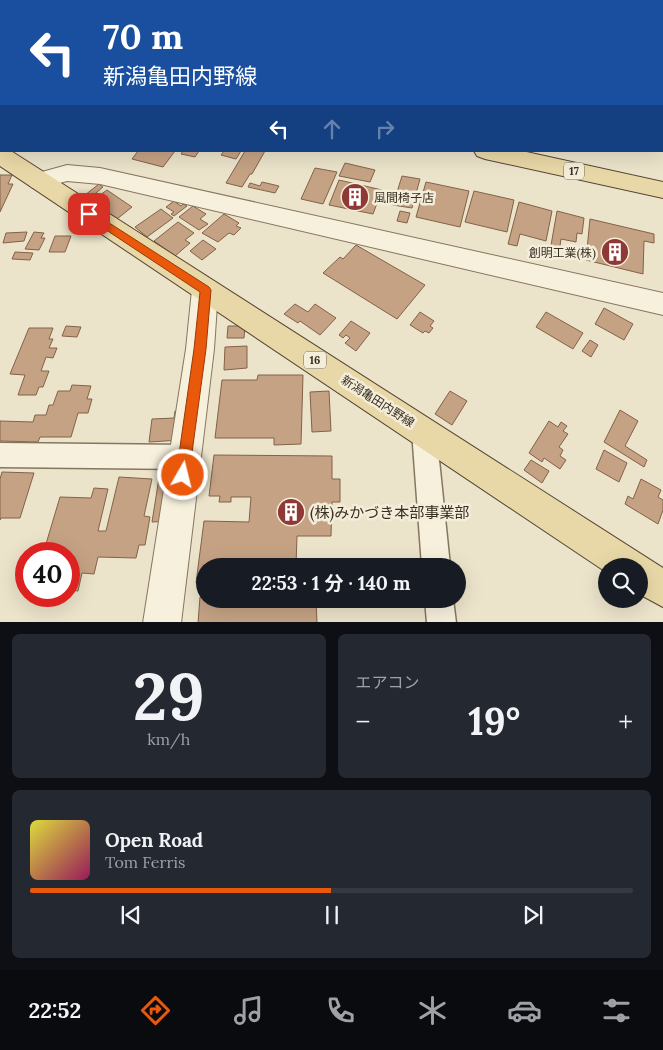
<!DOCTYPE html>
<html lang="ja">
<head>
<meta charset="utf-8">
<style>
  :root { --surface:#171b24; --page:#242831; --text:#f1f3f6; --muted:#9ea1a6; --line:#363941; --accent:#ea580c }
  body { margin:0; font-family:Lora,"Noto Sans JP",serif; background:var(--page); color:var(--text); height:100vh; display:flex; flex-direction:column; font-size:19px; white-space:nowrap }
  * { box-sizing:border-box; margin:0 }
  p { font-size:16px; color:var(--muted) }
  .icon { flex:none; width:28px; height:28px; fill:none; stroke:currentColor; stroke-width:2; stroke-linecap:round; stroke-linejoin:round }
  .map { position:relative; height:622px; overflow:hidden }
  .drawer { display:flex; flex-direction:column; gap:12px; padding:12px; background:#0d0f14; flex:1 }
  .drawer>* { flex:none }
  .guide { position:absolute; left:0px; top:0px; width:664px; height:152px; box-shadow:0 5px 20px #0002; background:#1a4fa0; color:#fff; overflow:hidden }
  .controls { position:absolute; left:598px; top:558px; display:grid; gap:10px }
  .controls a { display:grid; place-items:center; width:50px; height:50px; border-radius:50%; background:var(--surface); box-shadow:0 5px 20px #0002; font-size:25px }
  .speed { position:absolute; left:15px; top:542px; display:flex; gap:10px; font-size:25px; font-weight:700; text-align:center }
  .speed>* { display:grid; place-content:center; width:65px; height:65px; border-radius:50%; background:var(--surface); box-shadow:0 5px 20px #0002; line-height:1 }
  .speed .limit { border:8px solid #d22; background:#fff; color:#111 }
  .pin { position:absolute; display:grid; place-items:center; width:42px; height:42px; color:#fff; margin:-21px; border-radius:10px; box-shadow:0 2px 8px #0006 }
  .me { position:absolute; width:55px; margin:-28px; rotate:8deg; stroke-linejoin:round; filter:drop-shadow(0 0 4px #0008) }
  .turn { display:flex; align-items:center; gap:18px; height:105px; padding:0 20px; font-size:22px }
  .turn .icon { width:65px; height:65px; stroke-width:2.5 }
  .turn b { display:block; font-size:35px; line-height:42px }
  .lanes { display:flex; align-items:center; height:48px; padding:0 20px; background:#0003; justify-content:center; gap:25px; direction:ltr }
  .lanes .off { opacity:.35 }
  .big { font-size:38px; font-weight:700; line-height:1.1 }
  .drawer .tile { flex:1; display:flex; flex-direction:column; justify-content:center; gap:8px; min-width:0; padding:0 18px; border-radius:8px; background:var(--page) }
  .drawer .dial { align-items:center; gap:0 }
  .dial b { font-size:65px; line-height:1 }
  .song { display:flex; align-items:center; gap:15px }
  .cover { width:60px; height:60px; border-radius:8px; background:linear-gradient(135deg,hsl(60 70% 55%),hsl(330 70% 35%)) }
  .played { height:5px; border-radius:2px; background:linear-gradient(90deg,var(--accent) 50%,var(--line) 50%) }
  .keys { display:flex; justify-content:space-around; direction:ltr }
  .heat { display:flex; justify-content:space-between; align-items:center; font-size:28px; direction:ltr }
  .drawer .tiles { flex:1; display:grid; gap:12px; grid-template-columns:1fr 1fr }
  .tile:last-child { grid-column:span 2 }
  .trip { position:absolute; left:196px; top:558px; width:270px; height:50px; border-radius:25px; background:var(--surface); box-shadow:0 5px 20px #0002; font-weight:700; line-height:50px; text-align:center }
  .dock { display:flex; height:80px; justify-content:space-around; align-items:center; background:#090b0e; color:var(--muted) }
  .dock .icon { width:35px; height:35px }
  .dock .on { color:var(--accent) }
  .dock b { font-size:22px; color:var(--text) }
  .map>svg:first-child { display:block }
  .water { fill:#aac0bb; stroke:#718e88 }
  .building { fill:#c5a284; stroke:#836248 }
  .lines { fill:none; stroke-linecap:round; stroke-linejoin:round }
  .minor-casing { stroke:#867660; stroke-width:3 }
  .tertiary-casing { stroke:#867660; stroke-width:2 }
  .primary-casing { stroke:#554534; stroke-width:2 }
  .minor { fill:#f6f0dd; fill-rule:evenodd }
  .tertiary { fill:#f6f0dd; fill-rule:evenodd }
  .primary { fill:#e9d8a7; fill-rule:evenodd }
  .route { fill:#ea580c; stroke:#983908 }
  .labels { text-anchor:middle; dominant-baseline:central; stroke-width:5; stroke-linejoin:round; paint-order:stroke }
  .shield { fill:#f3edd9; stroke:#706759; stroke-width:1 }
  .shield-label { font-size:11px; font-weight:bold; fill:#382e22 }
  .poi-label { font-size:12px; fill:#382e22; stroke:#f3edd9; text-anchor:start }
  .street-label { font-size:12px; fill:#382e22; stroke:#f3edd9 }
  .near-poi-label { font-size:15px; fill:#382e22; stroke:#f3edd9; text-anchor:start }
</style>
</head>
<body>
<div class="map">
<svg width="663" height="623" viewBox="0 0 663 623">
  <rect width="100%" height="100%" fill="#ebe3ca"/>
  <polygon class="water" points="442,0 663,0 663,34 662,1"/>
  <g class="building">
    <polygon points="138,151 175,151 163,167 132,159"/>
    <polygon points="183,151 199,151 195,157 181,154"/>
    <polygon points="224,151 241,151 236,159 221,155"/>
    <polygon points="245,151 265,151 252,174 250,174 242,187 226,183"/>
    <polygon points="345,163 375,170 370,182 339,176"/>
    <polygon points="315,168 337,172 323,204 301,199"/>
    <polygon points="0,175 12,175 8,184 13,184 0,212"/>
    <polygon points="402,176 420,179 412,208 393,205"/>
    <polygon points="339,180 382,190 373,214 329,205"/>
    <polygon points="262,182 279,186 275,193 248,187 250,183 260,186"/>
    <polygon points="426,182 469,191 460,227 416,217"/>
    <polygon points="99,184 103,187 90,198 85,195"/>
    <polygon points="107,190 132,207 117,219 92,201"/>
    <polygon points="474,191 514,200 507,232 465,222"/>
    <polygon points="174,201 181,206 183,204 187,206 174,216 171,214 174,212 166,207"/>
    <polygon points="519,202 552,211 546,241 520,234 517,246 508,244"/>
    <polygon points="193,206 206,214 200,219 208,224 199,230 179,217"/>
    <polygon points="161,209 173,218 147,237 135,227"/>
    <polygon points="400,211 410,213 407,223 397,221"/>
    <polygon points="557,211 584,218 582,234 577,233 576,242 561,239 559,253 550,251"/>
    <polygon points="224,214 239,223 236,226 241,228 234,235 229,233 218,242 202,233"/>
    <polygon points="590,219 654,234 654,243 644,241 643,274 586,260"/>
    <polygon points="178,222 194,233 185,240 190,243 175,256 154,241"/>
    <polygon points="27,232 24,241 3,243 6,233"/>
    <polygon points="34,232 44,233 41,238 45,238 39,250 25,249"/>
    <polygon points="55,236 71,236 65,252 49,252"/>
    <polygon points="203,240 216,249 202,260 190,251"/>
    <polygon points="356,245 425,285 397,319 323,273 340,257 343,259"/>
    <polygon points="15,252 33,253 30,260 12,259"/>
    <polygon points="295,304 308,312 315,304 336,318 320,335 300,321 298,323 284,314"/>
    <polygon points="604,308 633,324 624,340 595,324"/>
    <polygon points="420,312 434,321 430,326 433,328 429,333 425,331 423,333 410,325"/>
    <polygon points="546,312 583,333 573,349 536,327"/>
    <polygon points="351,321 370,333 356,351 345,343 350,338 346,335 343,338 339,335"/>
    <polygon points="66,326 81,327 77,337 62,336"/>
    <polygon points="228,326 245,326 244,338 227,338"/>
    <polygon points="29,328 53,328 49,339 53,339 49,348 57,348 53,358 46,357 41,371 49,371 43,387 39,387 36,395 18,395 25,375 10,374"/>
    <polygon points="590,340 598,345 591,357 582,351"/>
    <polygon points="247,346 247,368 224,370 225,347"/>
    <polygon points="258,375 303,375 301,444 274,445 274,438 215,438 222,380 257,380"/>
    <polygon points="72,385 91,386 87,399 92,399 88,413 78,413 71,437 40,437 38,442 0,441 0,421 33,422 35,415 46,415 49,405 53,405 58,391 70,391"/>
    <polygon points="329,391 331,431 312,432 310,392"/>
    <polygon points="450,391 467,401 452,425 435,414"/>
    <polygon points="184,410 181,440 149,442 152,419 174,418 175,411"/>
    <polygon points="620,410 638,421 625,446 647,460 644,467 604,442"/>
    <polygon points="549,421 558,427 561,422 567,426 563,431 568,434 559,447 563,450 560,456 566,460 560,469 544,458 542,462 529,453"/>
    <polygon points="604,450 627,463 619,482 596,469"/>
    <polygon points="214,455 332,456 332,479 340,479 340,502 332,502 331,536 297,536 296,566 205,566 205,583 196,583 204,521 249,522 251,497 231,497 231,502 219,502 220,496 209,496"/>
    <polygon points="531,460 549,471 542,483 524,470"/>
    <polygon points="2,472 34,473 20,518 1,518 0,520 0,479"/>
    <polygon points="119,477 152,479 144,516 150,517 145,545 139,545 136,558 98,557 94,574 82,573 78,591 69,590 69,554 43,554 60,497 91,498 94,488 108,489 98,531 106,531"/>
    <polygon points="159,478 176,478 170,521 152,522"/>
    <polygon points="641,479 661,490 658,497 663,500 663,510 658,524 625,504 628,496 633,499"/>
    <polygon points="200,597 205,597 205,599 316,599 317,623 198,623"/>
  </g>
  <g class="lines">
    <defs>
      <g id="minor">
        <polygon points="424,419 433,423 436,431 450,566 422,566 412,431 415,423"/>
        <polygon points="0,443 185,445 194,448 197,457 194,466 185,469 0,467"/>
        <polygon points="425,599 453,599 456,623 427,623"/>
      </g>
      <g id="tertiary">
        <polygon points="67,165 100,168 663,293 663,315 100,184 67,181 39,189 31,187 27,181 31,175"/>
        <polygon points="205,279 214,282 218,290 214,349 181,623 143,623 186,349 192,290 196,282"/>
      </g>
      <g id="primary">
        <rect x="0" y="37" width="1" height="12"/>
        <polygon points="0,147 1,151 11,151 663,568 663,607 639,594 639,566 606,566 606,572 0,166"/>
        <polygon points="474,151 522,151 663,182 663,198 485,159 477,156"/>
      </g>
    </defs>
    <use href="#minor" class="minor-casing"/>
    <use href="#tertiary" class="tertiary-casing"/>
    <use href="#primary" class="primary-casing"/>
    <use href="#minor" class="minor"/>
    <use href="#tertiary" class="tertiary"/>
    <use href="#primary" class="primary"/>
  </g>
  <polygon class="route" points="89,210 209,287 211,290 206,349 189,475 187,480 183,482 178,480 176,475 194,349 200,292 85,216 84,214"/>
  <defs>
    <symbol id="building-disc" viewBox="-11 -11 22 22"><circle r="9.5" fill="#8f3936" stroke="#f3edd9"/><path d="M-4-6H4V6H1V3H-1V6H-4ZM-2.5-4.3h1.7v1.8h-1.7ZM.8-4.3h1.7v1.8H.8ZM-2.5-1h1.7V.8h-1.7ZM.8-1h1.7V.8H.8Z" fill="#fff"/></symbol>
  </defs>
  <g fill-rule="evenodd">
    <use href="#building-disc" x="339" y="181" width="32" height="32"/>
    <use href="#building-disc" x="599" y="236" width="32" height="32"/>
    <use href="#building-disc" x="275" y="496" width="32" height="32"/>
  </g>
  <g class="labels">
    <g class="shield">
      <rect x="564" y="162.5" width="20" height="17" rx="4"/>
      <rect x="304" y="351.5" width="22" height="17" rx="4"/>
    </g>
    <g class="shield-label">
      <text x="574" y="171">17</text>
      <text x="315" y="360">16</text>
    </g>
    <g class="poi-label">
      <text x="374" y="197">風間椅子店</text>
      <text x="596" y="252" text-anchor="end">創明工業(株)</text>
    </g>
    <g class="street-label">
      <text transform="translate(378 401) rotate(33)">新潟亀田内野線</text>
    </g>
    <g class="near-poi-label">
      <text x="310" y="512">(株)みかづき本部事業部</text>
    </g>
  </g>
</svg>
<div class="controls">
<a><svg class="icon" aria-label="search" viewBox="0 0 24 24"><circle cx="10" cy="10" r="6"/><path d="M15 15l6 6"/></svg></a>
</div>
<div class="speed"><div class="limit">40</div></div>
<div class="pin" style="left:89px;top:214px;background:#d93025"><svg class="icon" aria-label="arrive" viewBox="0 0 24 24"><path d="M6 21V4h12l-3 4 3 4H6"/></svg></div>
<svg class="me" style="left:183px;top:475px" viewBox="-20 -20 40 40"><circle r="17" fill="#ea580c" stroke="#fff" stroke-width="3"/><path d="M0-11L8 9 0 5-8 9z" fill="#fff"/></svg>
<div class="trip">22:53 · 1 分 · 140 m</div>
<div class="guide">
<div class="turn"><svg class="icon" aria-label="left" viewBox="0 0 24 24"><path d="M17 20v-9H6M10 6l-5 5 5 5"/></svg><div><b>70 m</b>新潟亀田内野線</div></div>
<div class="lanes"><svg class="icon" aria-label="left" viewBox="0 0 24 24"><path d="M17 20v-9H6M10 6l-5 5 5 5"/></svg><svg class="icon off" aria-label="ahead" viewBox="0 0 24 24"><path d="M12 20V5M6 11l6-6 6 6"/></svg><svg class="icon off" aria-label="right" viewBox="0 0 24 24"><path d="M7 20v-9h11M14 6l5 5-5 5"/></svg></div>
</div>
</div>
<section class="drawer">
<div class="tiles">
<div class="tile dial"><b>29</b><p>km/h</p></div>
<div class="tile"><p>エアコン</p>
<div class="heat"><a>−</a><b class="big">19°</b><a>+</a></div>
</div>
<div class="tile">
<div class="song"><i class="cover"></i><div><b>Open Road</b><p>Tom Ferris</p></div></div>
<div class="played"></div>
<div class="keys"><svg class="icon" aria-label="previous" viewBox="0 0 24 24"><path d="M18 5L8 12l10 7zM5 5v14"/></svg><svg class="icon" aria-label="pause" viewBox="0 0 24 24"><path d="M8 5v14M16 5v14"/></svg><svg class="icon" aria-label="next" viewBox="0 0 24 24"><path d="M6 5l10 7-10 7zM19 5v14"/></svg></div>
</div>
</div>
</section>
<nav class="dock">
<b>22:52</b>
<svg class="icon on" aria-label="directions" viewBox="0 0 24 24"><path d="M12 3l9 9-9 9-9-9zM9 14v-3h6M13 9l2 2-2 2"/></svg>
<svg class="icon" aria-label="music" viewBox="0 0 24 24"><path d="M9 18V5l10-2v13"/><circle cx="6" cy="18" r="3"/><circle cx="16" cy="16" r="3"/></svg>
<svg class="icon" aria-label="phone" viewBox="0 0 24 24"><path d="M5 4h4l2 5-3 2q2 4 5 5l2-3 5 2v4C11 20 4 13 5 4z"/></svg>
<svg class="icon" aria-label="climate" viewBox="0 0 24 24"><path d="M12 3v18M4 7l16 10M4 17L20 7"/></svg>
<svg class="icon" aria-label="car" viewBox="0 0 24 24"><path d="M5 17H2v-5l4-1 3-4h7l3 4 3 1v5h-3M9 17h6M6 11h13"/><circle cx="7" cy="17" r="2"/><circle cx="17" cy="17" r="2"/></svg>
<svg class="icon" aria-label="filters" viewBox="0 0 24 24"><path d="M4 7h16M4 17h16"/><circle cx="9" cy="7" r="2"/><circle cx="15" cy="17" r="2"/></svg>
</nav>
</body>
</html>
